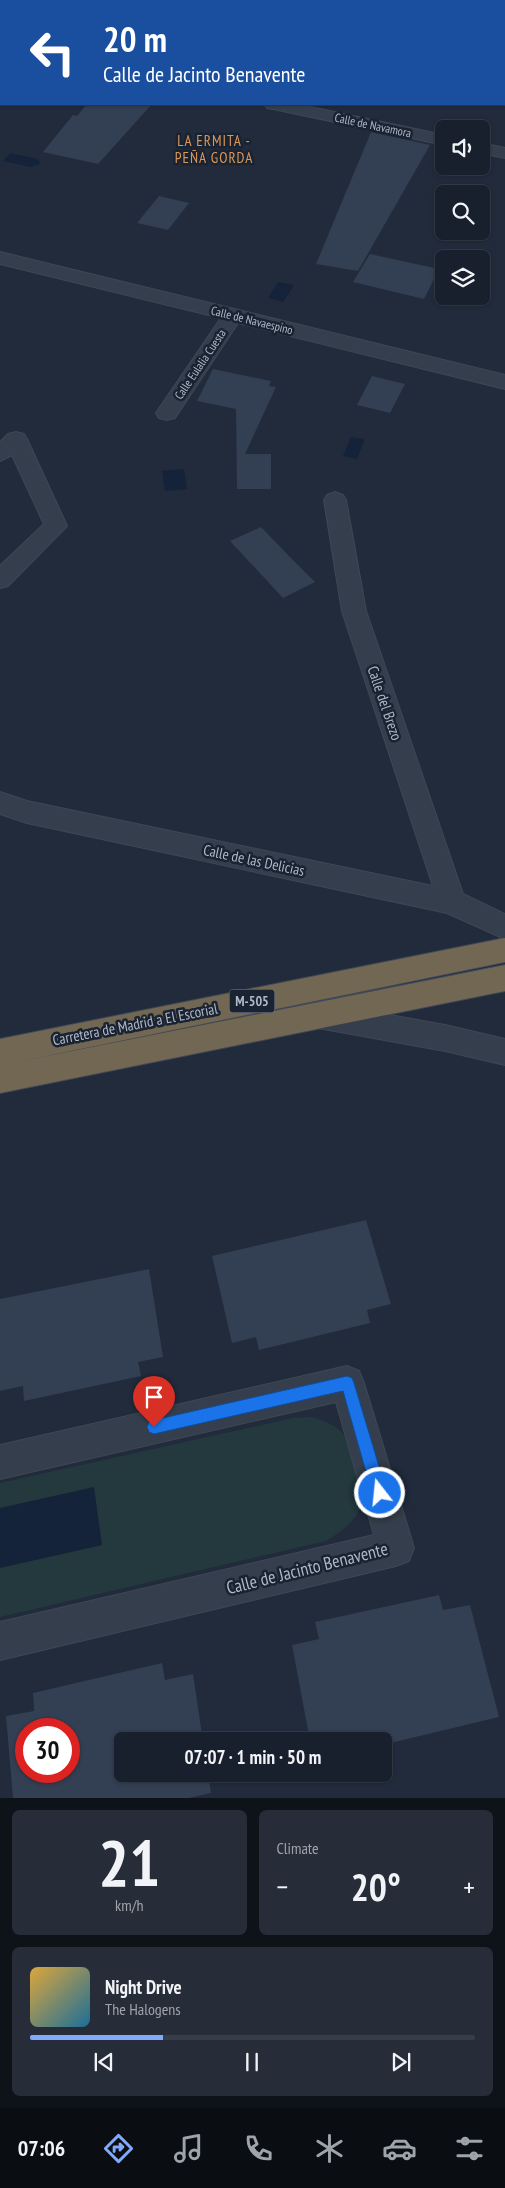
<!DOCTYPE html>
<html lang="en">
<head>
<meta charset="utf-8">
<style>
  :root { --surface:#19202d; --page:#262d39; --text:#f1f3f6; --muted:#9fa3aa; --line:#373e49; --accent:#80abfd }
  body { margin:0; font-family:"PT Sans Narrow",sans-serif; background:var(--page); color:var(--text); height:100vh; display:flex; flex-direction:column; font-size:19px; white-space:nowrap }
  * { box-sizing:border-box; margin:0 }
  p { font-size:16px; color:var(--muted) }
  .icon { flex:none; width:28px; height:28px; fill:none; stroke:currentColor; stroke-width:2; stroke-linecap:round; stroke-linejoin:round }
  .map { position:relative; height:1798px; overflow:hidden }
  .sheet { display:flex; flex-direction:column; gap:12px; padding:12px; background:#0e1219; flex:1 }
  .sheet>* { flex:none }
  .hud { position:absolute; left:0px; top:0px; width:505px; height:105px; box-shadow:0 1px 4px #0004,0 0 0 1px var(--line); background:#1a4fa0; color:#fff; overflow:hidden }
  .tools { position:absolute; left:435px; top:120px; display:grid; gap:10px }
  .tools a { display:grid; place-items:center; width:55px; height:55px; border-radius:8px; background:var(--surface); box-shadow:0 1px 4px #0004,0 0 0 1px var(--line); font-size:25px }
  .speed { position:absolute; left:15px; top:1718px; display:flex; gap:10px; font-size:25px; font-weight:700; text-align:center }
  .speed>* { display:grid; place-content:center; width:65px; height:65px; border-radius:50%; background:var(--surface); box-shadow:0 1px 4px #0004,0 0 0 1px var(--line); line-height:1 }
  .speed .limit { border:8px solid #d22; background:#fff; color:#111 }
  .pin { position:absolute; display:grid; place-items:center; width:42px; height:42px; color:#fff; margin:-51px -21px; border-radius:50% 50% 50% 0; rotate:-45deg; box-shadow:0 0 5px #0007 }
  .pin .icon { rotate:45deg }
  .me { position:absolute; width:55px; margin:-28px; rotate:344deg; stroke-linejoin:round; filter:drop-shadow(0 0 4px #0008) }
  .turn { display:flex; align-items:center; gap:18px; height:105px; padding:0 20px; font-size:22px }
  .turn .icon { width:65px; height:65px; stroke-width:2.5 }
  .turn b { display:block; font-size:35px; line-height:42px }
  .big { font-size:38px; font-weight:600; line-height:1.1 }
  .sheet .tile { flex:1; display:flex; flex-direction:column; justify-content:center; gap:8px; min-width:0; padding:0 18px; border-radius:8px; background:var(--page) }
  .sheet .dial { align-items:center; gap:0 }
  .dial b { font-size:65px; line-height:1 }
  .song { display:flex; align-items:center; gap:15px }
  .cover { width:60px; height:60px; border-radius:8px; background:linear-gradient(135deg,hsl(40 70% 55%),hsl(200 70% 35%)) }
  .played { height:5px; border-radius:2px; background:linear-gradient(90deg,var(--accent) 30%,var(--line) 30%) }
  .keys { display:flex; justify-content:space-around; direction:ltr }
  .heat { display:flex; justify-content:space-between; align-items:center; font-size:28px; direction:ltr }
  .sheet .tiles { flex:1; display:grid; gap:12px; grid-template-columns:1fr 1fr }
  .tile:last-child { grid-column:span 2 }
  .trip { position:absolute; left:114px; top:1732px; width:278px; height:50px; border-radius:8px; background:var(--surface); box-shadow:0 1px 4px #0004,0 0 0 1px var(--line); font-weight:600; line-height:50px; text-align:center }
  .menu { display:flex; height:80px; justify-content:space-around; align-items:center; background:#0a0d12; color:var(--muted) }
  .menu .icon { width:35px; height:35px }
  .menu .active { color:var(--accent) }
  .menu b { font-size:22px; color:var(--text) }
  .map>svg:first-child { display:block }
  .green { fill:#23393d }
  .water { fill:#14223a }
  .building { fill:#333f52; fill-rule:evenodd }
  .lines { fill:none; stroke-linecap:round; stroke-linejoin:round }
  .minor-casing { stroke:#3e4755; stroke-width:2 }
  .highway-casing { stroke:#404857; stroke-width:2 }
  .minor { fill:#353e4c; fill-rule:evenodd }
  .highway { fill:#726752; fill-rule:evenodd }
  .route { fill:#1a73e8; stroke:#114b97 }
  .labels { text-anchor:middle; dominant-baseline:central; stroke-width:5; stroke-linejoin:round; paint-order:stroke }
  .far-street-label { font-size:12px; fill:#b0b8c8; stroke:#1a2331 }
  .shield { fill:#1a2331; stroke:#838b9b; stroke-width:1 }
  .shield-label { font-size:14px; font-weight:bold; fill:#b0b8c8 }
  .far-quarter-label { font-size:15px; letter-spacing:1px; fill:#d9975a; stroke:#1a2331 }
  .street-label { font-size:15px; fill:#b0b8c8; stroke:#1a2331 }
  .near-street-label { font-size:18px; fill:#b0b8c8; stroke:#1a2331 }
</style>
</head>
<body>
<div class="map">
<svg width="505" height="1798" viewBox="0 0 505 1798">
  <rect width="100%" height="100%" fill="#212b3c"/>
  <path class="green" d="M312 1417C345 1428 346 1433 355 1465 357 1473 364 1486 363 1495 363 1516 342 1532 326 1541L0 1617V1483L293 1418Z"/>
  <g class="water">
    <polygon points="10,153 38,159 40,164 31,167 3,161"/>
    <polygon points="278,282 294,285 283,302 268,298"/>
    <polygon points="351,437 365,439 357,459 343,456"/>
    <polygon points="184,469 187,489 165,491 162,471"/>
    <polygon points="94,1487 102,1545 0,1568 0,1508"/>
  </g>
  <g class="building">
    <polygon points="87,104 152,104 98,164 43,152 73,115 77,116"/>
    <polygon points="371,132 430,145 358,271 316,264"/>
    <polygon points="159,196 189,203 168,230 137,223"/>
    <polygon points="370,254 439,269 424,299 353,282"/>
    <polygon points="213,369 271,381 269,386 276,387 245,454 271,454 271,489 237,489 236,409 197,401"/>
    <polygon points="372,376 405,384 390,413 357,405"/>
    <polygon points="261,527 289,556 315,582 283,598 230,541"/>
    <polygon points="366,1220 391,1304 367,1310 370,1323 259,1350 256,1337 232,1343 212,1256"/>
    <polygon points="149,1269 163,1357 138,1362 141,1376 24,1401 23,1386 0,1391 0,1299"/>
    <polygon points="439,1595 443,1610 470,1605 499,1717 382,1745 382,1741 310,1741 292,1645 319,1639 315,1622"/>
    <path d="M162 1663 165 1680 193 1674 203 1741H122V1774H208L211 1793 189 1798H13L6 1716 34 1711 33 1693ZM26 1729H69V1771H26Z"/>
  </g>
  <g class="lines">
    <defs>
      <g id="minor">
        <polygon points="181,0 203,0 204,1 182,1"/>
        <rect x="0" y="41" width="1" height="10"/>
        <rect x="504" y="59" width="1" height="10"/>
        <polygon points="264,104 296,104 444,135 444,145 273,109 267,108"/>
        <polygon points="481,143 505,148 505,158 481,153"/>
        <polygon points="0,252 505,375 505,389 238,323 175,418 167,420 159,418 156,413 221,318 0,264"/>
        <polygon points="16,432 24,434 27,439 67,526 8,586 0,588 0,566 44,524 12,455 0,461 0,442 8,434"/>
        <polygon points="335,492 343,495 346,500 366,611 463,894 505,914 505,939 447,913 27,823 0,814 0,792 27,801 433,886 342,611 324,500 327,495"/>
        <polygon points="318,1002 445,1025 505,1039 505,1065 445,1051 318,1028 308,1024 304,1015 308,1006"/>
        <polygon points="347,1366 359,1371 364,1383 414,1548 409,1561 396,1566 0,1660 0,1622 374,1535 336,1402 0,1479 0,1445"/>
      </g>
      <polygon id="highway" points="505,938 505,962 17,1062 505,965 505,991 0,1093 0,1039"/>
    </defs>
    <use href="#minor" class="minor-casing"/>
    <use href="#highway" class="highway-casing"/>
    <use href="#minor" class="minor"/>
    <use href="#highway" class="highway"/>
  </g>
  <polygon class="route" points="347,1376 352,1378 354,1383 387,1493 385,1498 380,1500 375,1498 372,1493 343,1391 154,1434 149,1432 147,1427 149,1422 154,1420"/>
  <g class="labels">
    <g class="far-street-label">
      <text transform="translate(373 125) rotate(12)">Calle de Navamora</text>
      <text transform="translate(252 320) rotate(14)">Calle de Navaespino</text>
      <text transform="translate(200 364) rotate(-56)">Calle Eulalia Cuesta</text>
    </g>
    <rect class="shield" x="229.5" y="989.5" width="45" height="23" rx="4"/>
    <g class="shield-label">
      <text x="252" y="1001">M-505</text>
    </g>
    <g class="far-quarter-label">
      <text x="214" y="140">LA ERMITA -<tspan x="214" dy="17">PEÑA GORDA</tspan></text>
    </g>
    <g class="street-label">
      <text transform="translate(385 703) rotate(71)">Calle del Brezo</text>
      <text transform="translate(254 860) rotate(12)">Calle de las Delicias</text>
      <text transform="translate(135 1024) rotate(-11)">Carretera de Madrid a El Escorial</text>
    </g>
    <g class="near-street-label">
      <text transform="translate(307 1568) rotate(-14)">Calle de Jacinto Benavente</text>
    </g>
  </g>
</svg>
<div class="tools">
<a><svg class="icon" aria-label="sound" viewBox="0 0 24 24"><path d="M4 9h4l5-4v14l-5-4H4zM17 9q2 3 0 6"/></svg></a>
<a><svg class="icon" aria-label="search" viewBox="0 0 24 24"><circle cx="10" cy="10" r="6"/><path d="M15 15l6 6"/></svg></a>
<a><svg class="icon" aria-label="layers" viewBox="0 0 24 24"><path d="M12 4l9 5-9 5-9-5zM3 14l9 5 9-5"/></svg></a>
</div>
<div class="speed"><div class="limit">30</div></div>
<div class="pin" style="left:154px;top:1427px;background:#d93025"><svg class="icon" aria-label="arrive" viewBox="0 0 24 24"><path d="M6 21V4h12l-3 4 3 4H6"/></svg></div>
<svg class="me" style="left:380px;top:1493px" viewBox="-20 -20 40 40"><circle r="17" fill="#1a73e8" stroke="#fff" stroke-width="3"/><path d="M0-11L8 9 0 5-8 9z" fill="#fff"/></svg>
<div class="trip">07:07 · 1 min · 50 m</div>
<div class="hud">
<div class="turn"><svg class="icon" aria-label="left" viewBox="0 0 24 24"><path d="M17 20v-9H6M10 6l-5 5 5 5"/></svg><div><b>20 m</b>Calle de Jacinto Benavente</div></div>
</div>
</div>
<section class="sheet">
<div class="tiles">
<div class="tile dial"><b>21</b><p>km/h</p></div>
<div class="tile"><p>Climate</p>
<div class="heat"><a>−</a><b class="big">20°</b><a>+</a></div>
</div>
<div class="tile">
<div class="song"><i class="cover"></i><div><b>Night Drive</b><p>The Halogens</p></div></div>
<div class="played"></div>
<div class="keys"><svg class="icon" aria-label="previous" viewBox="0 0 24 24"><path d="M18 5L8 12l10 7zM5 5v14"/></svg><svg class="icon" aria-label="pause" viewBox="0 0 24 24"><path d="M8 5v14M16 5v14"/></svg><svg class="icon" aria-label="next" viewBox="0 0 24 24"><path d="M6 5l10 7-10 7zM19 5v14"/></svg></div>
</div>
</div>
</section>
<nav class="menu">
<b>07:06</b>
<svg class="icon active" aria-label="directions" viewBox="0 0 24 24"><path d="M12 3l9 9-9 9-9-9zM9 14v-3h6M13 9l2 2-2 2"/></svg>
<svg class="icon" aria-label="music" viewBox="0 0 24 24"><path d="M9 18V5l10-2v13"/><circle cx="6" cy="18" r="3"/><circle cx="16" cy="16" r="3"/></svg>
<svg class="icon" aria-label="phone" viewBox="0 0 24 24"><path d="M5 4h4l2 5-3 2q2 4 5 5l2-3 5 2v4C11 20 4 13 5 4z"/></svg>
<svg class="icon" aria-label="climate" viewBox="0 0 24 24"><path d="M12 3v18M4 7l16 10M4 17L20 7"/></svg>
<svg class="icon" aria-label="car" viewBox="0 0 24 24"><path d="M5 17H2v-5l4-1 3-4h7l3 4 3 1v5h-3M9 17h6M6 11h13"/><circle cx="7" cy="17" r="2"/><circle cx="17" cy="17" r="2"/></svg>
<svg class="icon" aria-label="filters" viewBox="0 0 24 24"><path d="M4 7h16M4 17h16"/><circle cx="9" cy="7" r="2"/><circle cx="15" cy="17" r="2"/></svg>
</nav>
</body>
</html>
